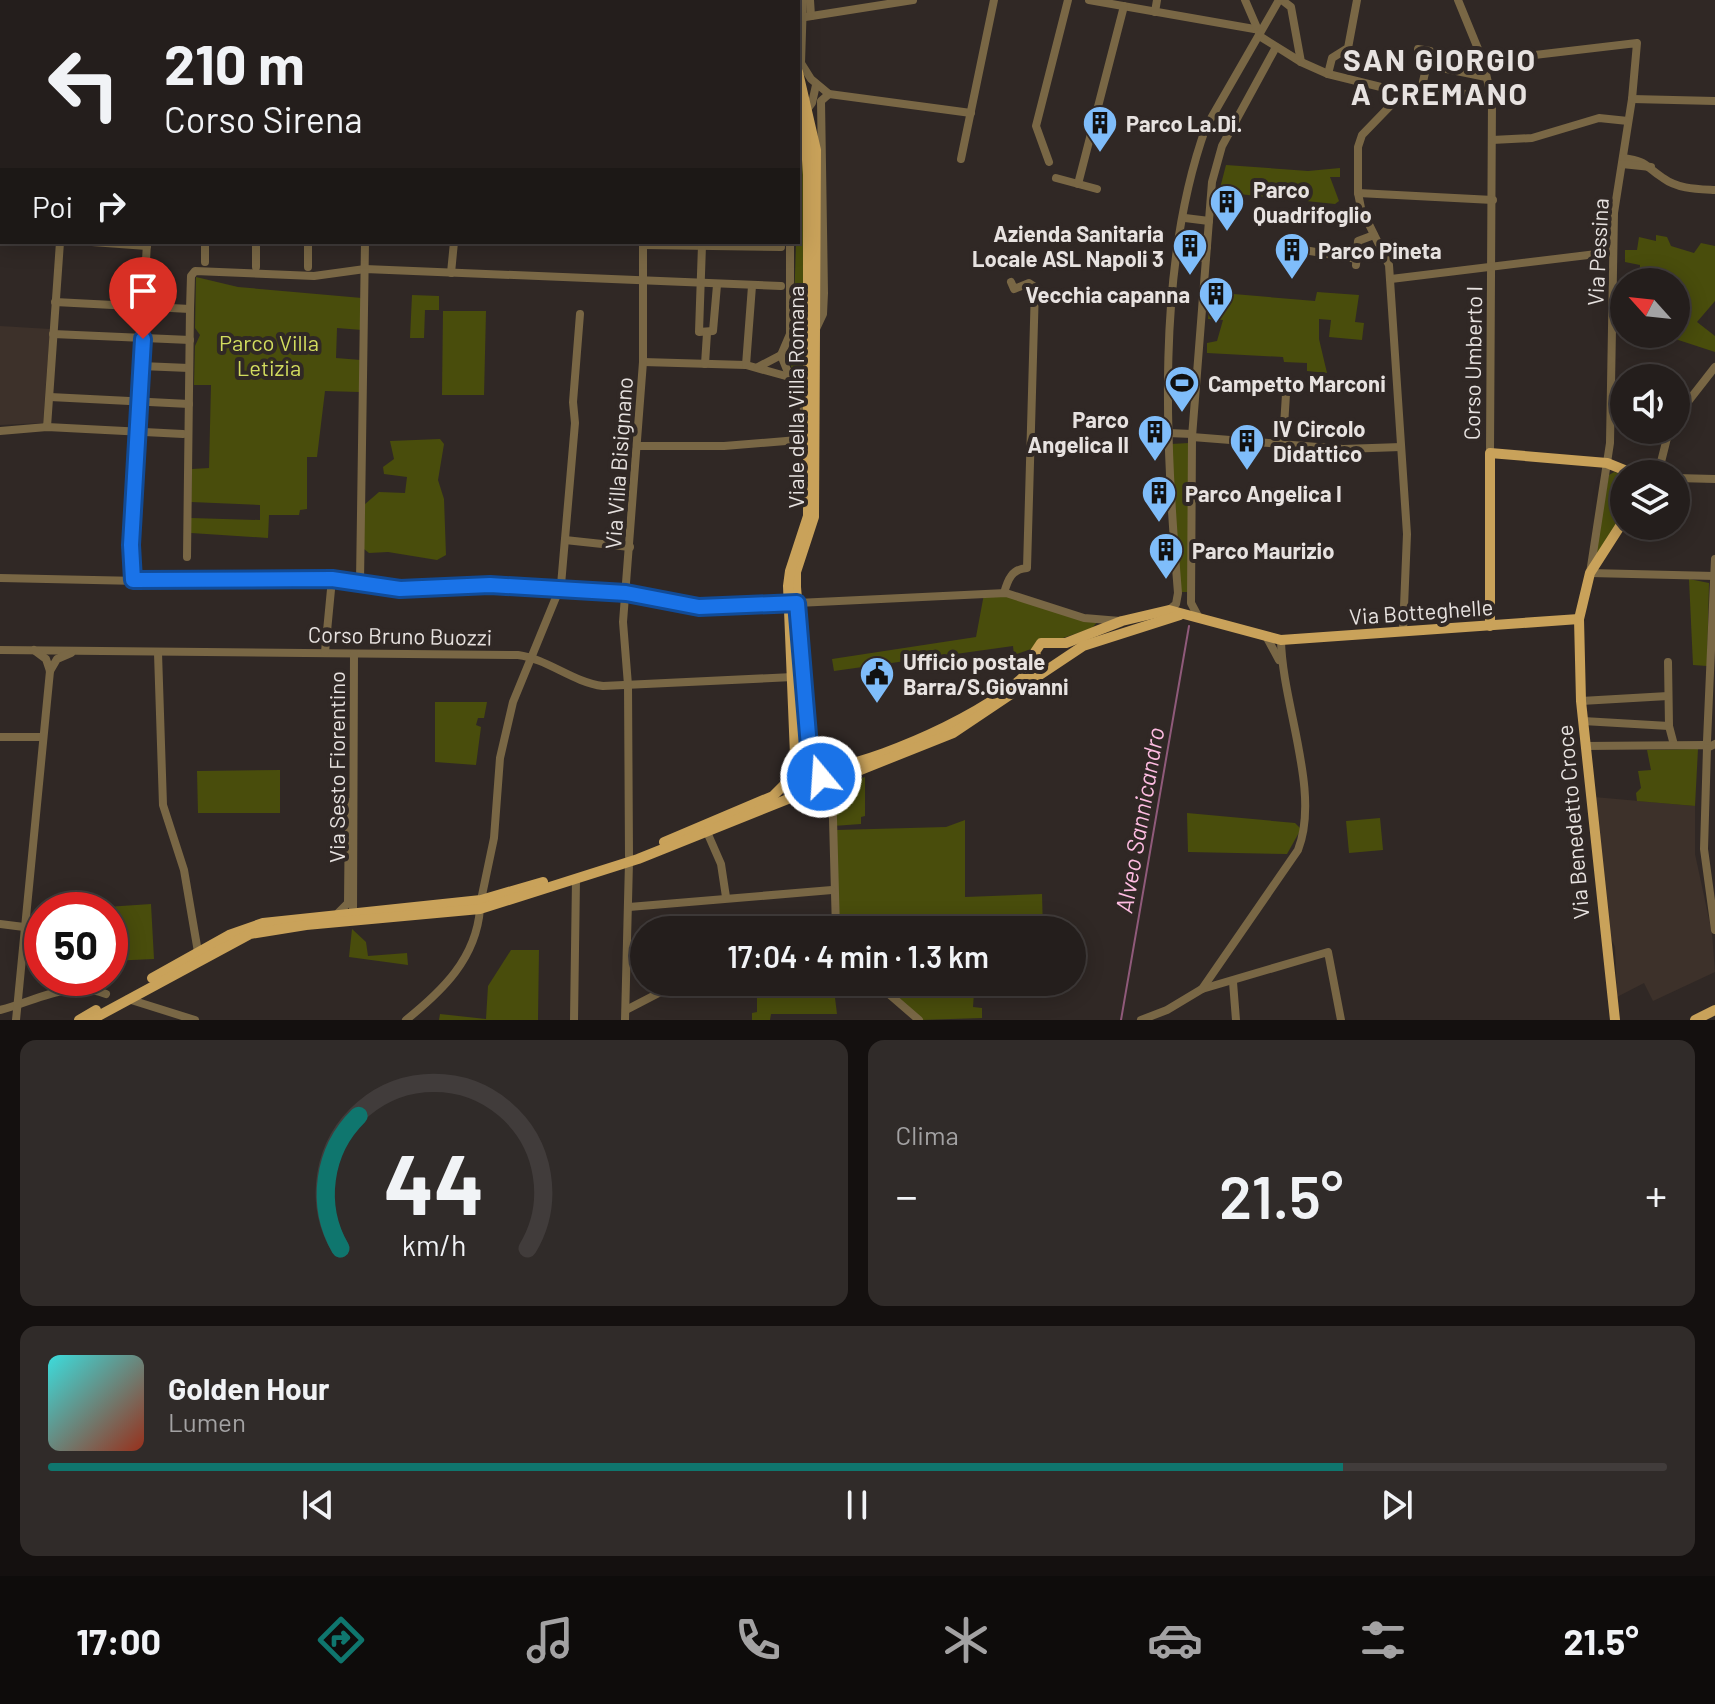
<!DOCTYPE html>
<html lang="it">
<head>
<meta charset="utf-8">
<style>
  :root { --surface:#241e1c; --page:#302b29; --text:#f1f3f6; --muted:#a3a2a3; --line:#413c3b; --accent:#0f766e }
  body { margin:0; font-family:Barlow,sans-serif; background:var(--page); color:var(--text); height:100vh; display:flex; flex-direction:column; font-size:30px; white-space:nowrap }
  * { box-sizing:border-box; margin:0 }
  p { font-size:26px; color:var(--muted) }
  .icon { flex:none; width:44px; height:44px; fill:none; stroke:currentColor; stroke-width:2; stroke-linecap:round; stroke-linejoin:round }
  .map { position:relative; height:1020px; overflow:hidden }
  .panel { display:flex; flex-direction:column; gap:20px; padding:20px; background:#14100f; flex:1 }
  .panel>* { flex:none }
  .hud { position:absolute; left:0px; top:0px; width:800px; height:244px; box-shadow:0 4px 20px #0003,0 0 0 2px var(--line); background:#241e1c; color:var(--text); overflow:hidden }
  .needle { width:52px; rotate:297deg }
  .fabs { position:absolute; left:1610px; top:268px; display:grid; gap:16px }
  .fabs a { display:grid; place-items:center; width:80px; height:80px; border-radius:50%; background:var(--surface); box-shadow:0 4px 20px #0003,0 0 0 2px var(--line); font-size:40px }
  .speed { position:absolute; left:24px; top:892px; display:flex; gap:16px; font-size:40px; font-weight:700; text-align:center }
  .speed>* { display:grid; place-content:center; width:104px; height:104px; border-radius:50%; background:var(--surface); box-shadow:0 4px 20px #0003,0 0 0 2px var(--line); line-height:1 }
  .speed .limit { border:12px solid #d22; background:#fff; color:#111 }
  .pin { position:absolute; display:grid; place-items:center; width:68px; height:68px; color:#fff; margin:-82px -34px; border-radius:50% 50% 50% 0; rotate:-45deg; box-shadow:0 0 8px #0007 }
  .pin .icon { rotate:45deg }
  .me { position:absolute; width:88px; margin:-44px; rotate:342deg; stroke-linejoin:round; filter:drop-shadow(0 0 6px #0008) }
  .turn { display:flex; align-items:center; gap:28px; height:168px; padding:0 32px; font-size:36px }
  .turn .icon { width:104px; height:104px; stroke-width:2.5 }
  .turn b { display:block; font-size:56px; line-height:68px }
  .then { display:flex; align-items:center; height:76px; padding:0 32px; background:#0003; gap:16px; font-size:30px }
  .big { font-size:60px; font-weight:600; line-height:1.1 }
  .panel .widget { flex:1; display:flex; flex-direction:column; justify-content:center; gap:12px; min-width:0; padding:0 28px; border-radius:16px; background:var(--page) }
  .panel .dial { align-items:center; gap:0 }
  .dial svg { height:208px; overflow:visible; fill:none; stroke:var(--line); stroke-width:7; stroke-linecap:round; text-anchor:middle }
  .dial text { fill:var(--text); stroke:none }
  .song { display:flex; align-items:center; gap:24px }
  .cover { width:96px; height:96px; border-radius:12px; background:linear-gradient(135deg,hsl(180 70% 55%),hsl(10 70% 35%)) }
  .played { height:8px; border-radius:4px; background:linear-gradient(90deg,var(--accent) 80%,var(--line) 80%) }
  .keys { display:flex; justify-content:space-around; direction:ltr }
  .heat { display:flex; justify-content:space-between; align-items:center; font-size:44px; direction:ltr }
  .panel .tiles { flex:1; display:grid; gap:20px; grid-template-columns:1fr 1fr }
  .widget:last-child { grid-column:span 2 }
  .trip { position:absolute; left:630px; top:916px; width:456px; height:80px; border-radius:40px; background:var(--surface); box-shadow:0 4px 20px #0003,0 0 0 2px var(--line); font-weight:600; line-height:80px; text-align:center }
  .tab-bar { display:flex; height:128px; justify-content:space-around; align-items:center; background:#0e0c0b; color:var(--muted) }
  .tab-bar .icon { width:56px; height:56px }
  .tab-bar .selected { color:var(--accent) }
  .tab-bar b { font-size:36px; color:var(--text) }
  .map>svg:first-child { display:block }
  .built { fill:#3d312a }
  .green { fill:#494d0c }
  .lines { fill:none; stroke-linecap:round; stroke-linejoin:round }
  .stream { stroke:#8f5a7a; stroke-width:2 }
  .minor { stroke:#796745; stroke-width:8 }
  .major { stroke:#c9a25a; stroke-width:10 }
  .highway { stroke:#e8b962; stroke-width:12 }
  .rail { stroke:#b0aaa8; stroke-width:2; stroke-dasharray:12 6; stroke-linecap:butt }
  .route-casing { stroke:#114b97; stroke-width:20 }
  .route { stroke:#1a73e8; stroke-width:14 }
  .labels { text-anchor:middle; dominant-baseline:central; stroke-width:8; stroke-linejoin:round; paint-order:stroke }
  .poi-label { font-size:22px; font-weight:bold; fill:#e7e2e0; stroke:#302825; text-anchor:start }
  .street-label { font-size:22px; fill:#e7e2e0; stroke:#302825 }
  .park-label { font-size:22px; fill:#d2dc5e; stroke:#302825 }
  .water-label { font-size:24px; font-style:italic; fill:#febce1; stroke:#302825 }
  .district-label { font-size:30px; font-weight:bold; letter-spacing:2px; fill:#e7e2e0; stroke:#302825 }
</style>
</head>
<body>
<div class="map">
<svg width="1715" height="1020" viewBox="0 0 1715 1020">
  <rect width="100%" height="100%" fill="#302825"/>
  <g class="built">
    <polygon points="0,326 50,329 43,423 0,425"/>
    <polygon points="1594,797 1695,806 1695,854 1712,933 1715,972 1653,1001 1644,983 1617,997 1615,947 1607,930"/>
  </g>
  <g class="green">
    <path d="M800 120 804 177 805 387C787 367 788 362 793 337Z"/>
    <polygon points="1226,165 1308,171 1340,168 1340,177 1330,177 1339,201 1335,204 1219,192"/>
    <polygon points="1656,235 1667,237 1671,246 1694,253 1701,243 1715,246 1715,301 1697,322 1715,336 1715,352 1660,334 1676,334 1676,282 1639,282 1640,265 1625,262 1625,250 1637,250 1639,237 1656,241"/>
    <polygon points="196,277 238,287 362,298 362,330 337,328 336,358 361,360 359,392 325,391 317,457 307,457 307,509 300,510 299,515 269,515 268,538 191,533 191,518 260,520 260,505 191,502 192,469 209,468 211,385 194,385 195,346 200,335 195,328"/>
    <polygon points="1210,292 1315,301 1317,292 1359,295 1355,322 1364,323 1362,340 1329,337 1331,320 1319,319 1319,339 1327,373 1307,371 1307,363 1284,362 1283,357 1207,353 1207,343 1217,341 1223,320 1208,319"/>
    <polygon points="412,295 439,296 439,310 425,310 424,338 410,338"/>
    <polygon points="443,311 486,311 484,395 442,395"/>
    <polygon points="440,439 444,444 438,480 444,499 446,555 437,560 388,552 369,553 364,549 364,505 379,492 405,493 407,477 384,474 383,467 394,459 390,441"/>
    <polygon points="1189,443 1190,592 1180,592 1171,444"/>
    <path d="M1614 472 1624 475C1624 500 1621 543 1594 554L1609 475Z"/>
    <polygon points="1689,579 1709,583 1707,666 1693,665"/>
    <polygon points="984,594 1021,595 1099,620 1092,628 1014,655 1013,646 834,671 832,659 976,637"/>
    <polygon points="435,702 487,702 484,718 478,718 476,725 481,727 476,765 435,762"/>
    <polygon points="1698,749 1695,806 1637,801 1636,793 1641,788 1638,771 1651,770 1647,750"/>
    <polygon points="280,770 280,813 198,813 197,771"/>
    <polygon points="865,777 865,816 861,817 861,824 833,826 834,789"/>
    <polygon points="1187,813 1295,823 1301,829 1287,854 1188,852"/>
    <polygon points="1380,818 1383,850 1349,853 1346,821"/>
    <polygon points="965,820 965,897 1042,894 1043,930 838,930 843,923 836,923 836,830 946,827"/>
    <polygon points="151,904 154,959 110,961 110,910 62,910"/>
    <polygon points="352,929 366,942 368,956 407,953 408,965 349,957"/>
    <polygon points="511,950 539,950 538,1020 439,1020 440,1014 486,1019 488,986"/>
    <polygon points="738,982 833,982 837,1014 771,1014 770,1020 752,1020 752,1013 757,1012 757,997"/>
    <polygon points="879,982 1044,982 1044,991 974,993 973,1007 982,1008 982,1018 921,1020"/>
  </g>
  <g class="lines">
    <polyline class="stream" points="1121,1020 1189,626"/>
    <g class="minor">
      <polyline points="645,0 645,2"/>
      <polyline points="778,0 778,2"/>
      <polyline points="803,0 801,63 811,79 829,94 971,113"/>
      <polyline points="810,0 811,16"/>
      <polyline points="1089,0 1260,30"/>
      <polyline points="1245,0 1261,37 1301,62 1328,74 1389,89"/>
      <polyline points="1282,0 1291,7 1301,62"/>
      <polyline points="1458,0 1483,61 1492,100 1490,453"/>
      <polyline points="363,2 364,0"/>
      <polyline points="483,2 500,0"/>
      <polyline points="1155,12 1157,0"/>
      <polyline points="799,18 913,0"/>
      <polyline points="1418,49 1430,51 1422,86"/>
      <polyline points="1483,61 1637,43 1632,99 1614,213 1610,443 1590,573 1715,576"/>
      <polyline points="1427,65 1486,77"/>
      <polyline points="1328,74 1332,58 1348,48 1357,0"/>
      <polyline points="1405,91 1429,86 1492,100"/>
      <polyline points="1632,99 1715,101"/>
      <polyline points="798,122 812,103 816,85"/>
      <polyline points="1492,140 1532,138 1599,118 1628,121"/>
      <path d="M1623 158C1649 162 1643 165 1663 178 1678 189 1697 189 1715 190"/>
      <polyline points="961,159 994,0"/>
      <polyline points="1049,162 1036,126 1068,0"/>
      <polyline points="1622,164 1651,167"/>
      <polyline points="1056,178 1097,189"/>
      <polyline points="1078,184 1124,6"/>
      <polyline points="1358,193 1493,200"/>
      <polyline points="1185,218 1209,221"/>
      <polyline points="92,242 147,246"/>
      <polyline points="790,242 790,334 781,355 787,370 800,383 806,424"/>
      <polyline points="1180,244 1207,247"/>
      <polyline points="643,245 781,247"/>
      <polyline points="702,245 699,332 713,331 717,285"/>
      <polyline points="1304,250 1357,259"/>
      <polyline points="1178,255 1206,258"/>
      <polyline points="205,262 205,242"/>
      <polyline points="1356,265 1358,241 1374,235"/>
      <polyline points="256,267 256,242"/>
      <polyline points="308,267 308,242"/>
      <polyline points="451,273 454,242"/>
      <polyline points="1391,279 1613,252"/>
      <polyline points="55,302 190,309"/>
      <polyline points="815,331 823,314 824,293 821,101 829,94"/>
      <polyline points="53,334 190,340"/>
      <polyline points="643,362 746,365 793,378"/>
      <polyline points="705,364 707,333"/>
      <polyline points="746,365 752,286"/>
      <polyline points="141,366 189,368"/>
      <polyline points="758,367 781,355"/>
      <polyline points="50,397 189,404"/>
      <polyline points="1676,417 1715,367"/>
      <polyline points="47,427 60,242"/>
      <polyline points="0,431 47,427 183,434"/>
      <polyline points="1168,433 1192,434"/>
      <polyline points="1192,437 1343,449 1401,447"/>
      <polyline points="1283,442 1286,394"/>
      <polyline points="637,446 724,446 798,440"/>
      <polyline points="1658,474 1669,430"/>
      <polyline points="1676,478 1715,479"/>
      <polyline points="565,540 630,547"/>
      <polyline points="187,557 190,309 191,276 195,271 314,276 365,269 781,286"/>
      <polyline points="0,578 186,582 332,579 400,589 490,585 626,593 699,607 790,604"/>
      <polyline points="133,580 131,545 147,242"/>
      <polyline points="360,581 365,242"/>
      <path d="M1004 593C1008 579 1012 569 1027 568L1035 287 1029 283 1014 289 1011 282"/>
      <polyline points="797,603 1006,593 1084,618 1120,621"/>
      <path d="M1169 610 1176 604 1178 593C1166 446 1155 268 1206 127L1279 0"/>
      <polyline points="1199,618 1191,603 1192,437 1212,182 1222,146 1276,47"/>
      <polyline points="1403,631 1407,534 1389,265 1361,208 1358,193 1358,147 1362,135 1393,103 1403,101 1405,91"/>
      <polyline points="1266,636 1279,660"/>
      <path d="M0 650 518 655C548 659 572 682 603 686L793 677"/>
      <polyline points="325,652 332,579"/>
      <polyline points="158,653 163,805 184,870 198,952"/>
      <polyline points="1668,662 1669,726 1674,745"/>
      <polyline points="50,671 57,659 71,653"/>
      <polyline points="1581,701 1668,696"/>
      <polyline points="1583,721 1669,726"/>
      <polyline points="0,737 43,737"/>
      <polyline points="1707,741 1715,559"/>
      <polyline points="1585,746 1704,745 1707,748 1715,744"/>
      <polyline points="1707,748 1704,849 1715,930"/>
      <polyline points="832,782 836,930"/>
      <polyline points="707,832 721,864 726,897"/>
      <polyline points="629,856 628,685 623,622 643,362 643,242"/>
      <polyline points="481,900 494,838 500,758 513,702 561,585 575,423 573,402 580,314"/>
      <polyline points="629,907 832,890"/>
      <polyline points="338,913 348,903 349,802"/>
      <polyline points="353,916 354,654"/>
      <polyline points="0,924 24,927"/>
      <polyline points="875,982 919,1020"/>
      <polyline points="1233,982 1236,1020"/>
      <polyline points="1202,989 1328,952 1341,1020"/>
      <polyline points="128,999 195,1020"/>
      <path d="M0 1010C36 1001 70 979 106 994"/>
      <polyline points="626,1010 680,982"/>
      <polyline points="16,1020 50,671 46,659 34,650"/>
      <path d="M406 1020C442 991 476 959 480 909"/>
      <polyline points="574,1020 576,879"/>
      <polyline points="625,1020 629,862"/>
      <path d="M1141 1020 1167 1010 1202 989 1298 850C1321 792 1282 704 1281 640"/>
    </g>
    <g class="major">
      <polyline points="738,0 740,2"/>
      <polyline points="750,0 752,2"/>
      <polyline points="798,72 816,150 815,331 814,517 796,572 796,587 809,747 817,769"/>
      <polyline points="798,100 805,129 808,175 808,516 790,571 788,586 796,779 801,787 808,790"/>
      <polyline points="1490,626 1490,453 1607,463 1634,474"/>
      <polyline points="1037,660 1035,652 1041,643 1066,643 1122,621 1169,610 1281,640 1579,619"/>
      <path d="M664 842 773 796 804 765C814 765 824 769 835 767 884 759 1012 704 1037 660"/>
      <polyline points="152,978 229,935 263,923 481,900 543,882"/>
      <polyline points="79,1020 96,1010"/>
      <polyline points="91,1020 250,934 306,925 480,909 638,859 953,733 1083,646 1180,615"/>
      <polyline points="1615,1020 1581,701 1579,619 1590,573 1624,520"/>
      <polyline points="1695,1020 1715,1010"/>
    </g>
    <g class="highway">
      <polyline points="37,2 40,0"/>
      <polyline points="50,2 53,0"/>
      <polyline points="73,2 77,0"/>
      <polyline points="173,2 176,0"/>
      <polyline points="0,27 2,26"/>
      <polyline points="0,41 2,40"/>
      <polyline points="0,51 2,50"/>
      <polyline points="0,64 2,63"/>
    </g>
    <g class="rail">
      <polyline points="535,2 552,0"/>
      <polyline points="0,147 2,146"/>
    </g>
  </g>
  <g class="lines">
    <defs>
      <polyline id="route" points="143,339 131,545 133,580 332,579 400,589 490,585 626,593 699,607 797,603 809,747 821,777"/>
    </defs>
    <use href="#route" class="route-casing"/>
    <use href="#route" class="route"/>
  </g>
  <defs>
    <symbol id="building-pin" viewBox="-11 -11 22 30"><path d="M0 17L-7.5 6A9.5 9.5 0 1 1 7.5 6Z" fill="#7fbdfa" stroke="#302825"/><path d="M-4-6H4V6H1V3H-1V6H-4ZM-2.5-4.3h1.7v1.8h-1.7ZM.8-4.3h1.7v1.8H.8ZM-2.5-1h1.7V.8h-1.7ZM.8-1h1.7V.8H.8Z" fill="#111"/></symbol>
    <symbol id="stadium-pin" viewBox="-11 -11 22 30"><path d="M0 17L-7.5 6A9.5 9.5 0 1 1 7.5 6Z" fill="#7fbdfa" stroke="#302825"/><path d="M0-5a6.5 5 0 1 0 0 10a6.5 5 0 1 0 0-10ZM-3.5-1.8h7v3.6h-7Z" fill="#111"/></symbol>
    <symbol id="civic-pin" viewBox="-11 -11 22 30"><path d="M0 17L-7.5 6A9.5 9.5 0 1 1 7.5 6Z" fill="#7fbdfa" stroke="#302825"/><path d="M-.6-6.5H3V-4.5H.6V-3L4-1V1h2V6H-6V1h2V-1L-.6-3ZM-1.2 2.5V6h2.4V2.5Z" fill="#111"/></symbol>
  </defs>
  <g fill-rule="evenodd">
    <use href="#building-pin" x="1080" y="103" width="40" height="54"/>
    <use href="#building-pin" x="1207" y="182" width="40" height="54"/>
    <use href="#building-pin" x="1170" y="226" width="40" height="54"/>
    <use href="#building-pin" x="1272" y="230" width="40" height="54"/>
    <use href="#building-pin" x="1196" y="274" width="40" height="54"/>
    <use href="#stadium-pin" x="1162" y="363" width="40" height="54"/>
    <use href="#building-pin" x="1135" y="412" width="40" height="54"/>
    <use href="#building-pin" x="1227" y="421" width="40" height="54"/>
    <use href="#building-pin" x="1139" y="473" width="40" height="54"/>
    <use href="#building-pin" x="1146" y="530" width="40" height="54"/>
    <use href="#civic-pin" x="857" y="654" width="40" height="54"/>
  </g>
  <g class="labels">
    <g class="poi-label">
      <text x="1126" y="123">Parco La.Di.</text>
      <text x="1253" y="189">Parco<tspan x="1253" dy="25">Quadrifoglio</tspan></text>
      <text x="1164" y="233" text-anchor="end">Azienda Sanitaria<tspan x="1164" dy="25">Locale ASL Napoli 3</tspan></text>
      <text x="1318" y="250">Parco Pineta</text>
      <text x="1190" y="294" text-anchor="end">Vecchia capanna</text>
      <text x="1208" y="383">Campetto Marconi</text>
      <text x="1129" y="419" text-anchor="end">Parco<tspan x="1129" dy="25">Angelica II</tspan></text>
      <text x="1273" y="428">IV Circolo<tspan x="1273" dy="25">Didattico</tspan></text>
      <text x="1185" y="493">Parco Angelica I</text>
      <text x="1192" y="550">Parco Maurizio</text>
      <text x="903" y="661">Ufficio postale<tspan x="903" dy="25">Barra/S.Giovanni</tspan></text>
    </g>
    <g class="street-label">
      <text transform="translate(1597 252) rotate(-87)">Via Pessina</text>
      <text transform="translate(1472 363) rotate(-89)">Corso Umberto I</text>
      <text transform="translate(795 397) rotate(-90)">Viale della Villa Romana</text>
      <text transform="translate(618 463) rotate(-86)">Via Villa Bisignano</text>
      <text transform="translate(1421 611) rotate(-4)">Via Botteghelle</text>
      <text transform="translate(400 635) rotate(1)">Corso Bruno Buozzi</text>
      <text transform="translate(336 767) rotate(-90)">Via Sesto Fiorentino</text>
      <text transform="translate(1572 822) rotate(-95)">Via Benedetto Croce</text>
    </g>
    <g class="park-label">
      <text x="269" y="342">Parco Villa<tspan x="269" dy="25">Letizia</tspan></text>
    </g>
    <g class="water-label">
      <text transform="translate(1139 820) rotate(-80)">Alveo Sannicandro</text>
    </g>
    <g class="district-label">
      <text x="1440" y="59">SAN GIORGIO<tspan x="1440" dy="34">A CREMANO</tspan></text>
    </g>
  </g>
</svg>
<div class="fabs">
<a><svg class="needle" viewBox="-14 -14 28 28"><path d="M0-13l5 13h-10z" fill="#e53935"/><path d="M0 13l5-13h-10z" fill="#a3a2a3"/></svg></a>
<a><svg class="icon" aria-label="sound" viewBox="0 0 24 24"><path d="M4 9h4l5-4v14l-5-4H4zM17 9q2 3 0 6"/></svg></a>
<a><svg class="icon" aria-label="layers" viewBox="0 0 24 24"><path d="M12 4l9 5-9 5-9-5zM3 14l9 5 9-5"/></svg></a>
</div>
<div class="speed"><div class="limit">50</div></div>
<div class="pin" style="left:143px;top:339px;background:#d93025"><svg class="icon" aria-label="arrive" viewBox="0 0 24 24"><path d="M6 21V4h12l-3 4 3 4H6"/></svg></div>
<svg class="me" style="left:821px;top:777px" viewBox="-20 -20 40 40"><circle r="17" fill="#1a73e8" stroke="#fff" stroke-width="3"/><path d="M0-11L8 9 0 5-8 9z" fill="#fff"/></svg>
<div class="trip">17:04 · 4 min · 1.3 km</div>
<div class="hud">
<div class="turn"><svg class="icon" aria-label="left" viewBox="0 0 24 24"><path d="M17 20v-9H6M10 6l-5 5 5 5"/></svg><div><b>210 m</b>Corso Sirena</div></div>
<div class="then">Poi<svg class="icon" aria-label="right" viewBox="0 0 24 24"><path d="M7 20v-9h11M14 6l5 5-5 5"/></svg></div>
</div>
</div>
<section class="panel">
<div class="tiles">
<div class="widget dial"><svg viewBox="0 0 100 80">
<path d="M14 69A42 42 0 1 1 86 69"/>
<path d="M14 69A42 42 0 0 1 21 18" stroke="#0f766e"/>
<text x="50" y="56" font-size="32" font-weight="700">44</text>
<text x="50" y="72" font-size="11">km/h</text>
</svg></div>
<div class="widget"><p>Clima</p>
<div class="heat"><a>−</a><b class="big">21.5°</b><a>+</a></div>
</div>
<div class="widget">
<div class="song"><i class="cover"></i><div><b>Golden Hour</b><p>Lumen</p></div></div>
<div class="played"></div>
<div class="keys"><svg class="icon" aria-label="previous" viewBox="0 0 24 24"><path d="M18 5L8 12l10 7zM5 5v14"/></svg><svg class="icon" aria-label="pause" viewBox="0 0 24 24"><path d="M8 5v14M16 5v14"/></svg><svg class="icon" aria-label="next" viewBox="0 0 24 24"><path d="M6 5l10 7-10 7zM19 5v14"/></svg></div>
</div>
</div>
</section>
<nav class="tab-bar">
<b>17:00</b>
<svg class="icon selected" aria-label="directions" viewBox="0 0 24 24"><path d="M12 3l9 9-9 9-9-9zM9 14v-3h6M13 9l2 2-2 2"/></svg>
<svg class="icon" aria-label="music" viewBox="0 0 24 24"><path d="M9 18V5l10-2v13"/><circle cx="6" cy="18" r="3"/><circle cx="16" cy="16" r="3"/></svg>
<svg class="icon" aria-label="phone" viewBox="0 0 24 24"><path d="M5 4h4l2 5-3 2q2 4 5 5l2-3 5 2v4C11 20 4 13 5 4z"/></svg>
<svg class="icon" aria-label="climate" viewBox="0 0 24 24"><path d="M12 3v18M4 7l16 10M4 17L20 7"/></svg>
<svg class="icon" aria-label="car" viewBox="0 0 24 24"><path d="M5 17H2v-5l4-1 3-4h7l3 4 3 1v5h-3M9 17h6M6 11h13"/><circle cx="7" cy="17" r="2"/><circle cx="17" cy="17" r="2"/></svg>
<svg class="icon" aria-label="filters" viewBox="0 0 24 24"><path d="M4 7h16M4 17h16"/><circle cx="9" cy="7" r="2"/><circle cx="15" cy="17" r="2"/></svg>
<b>21.5°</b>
</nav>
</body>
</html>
